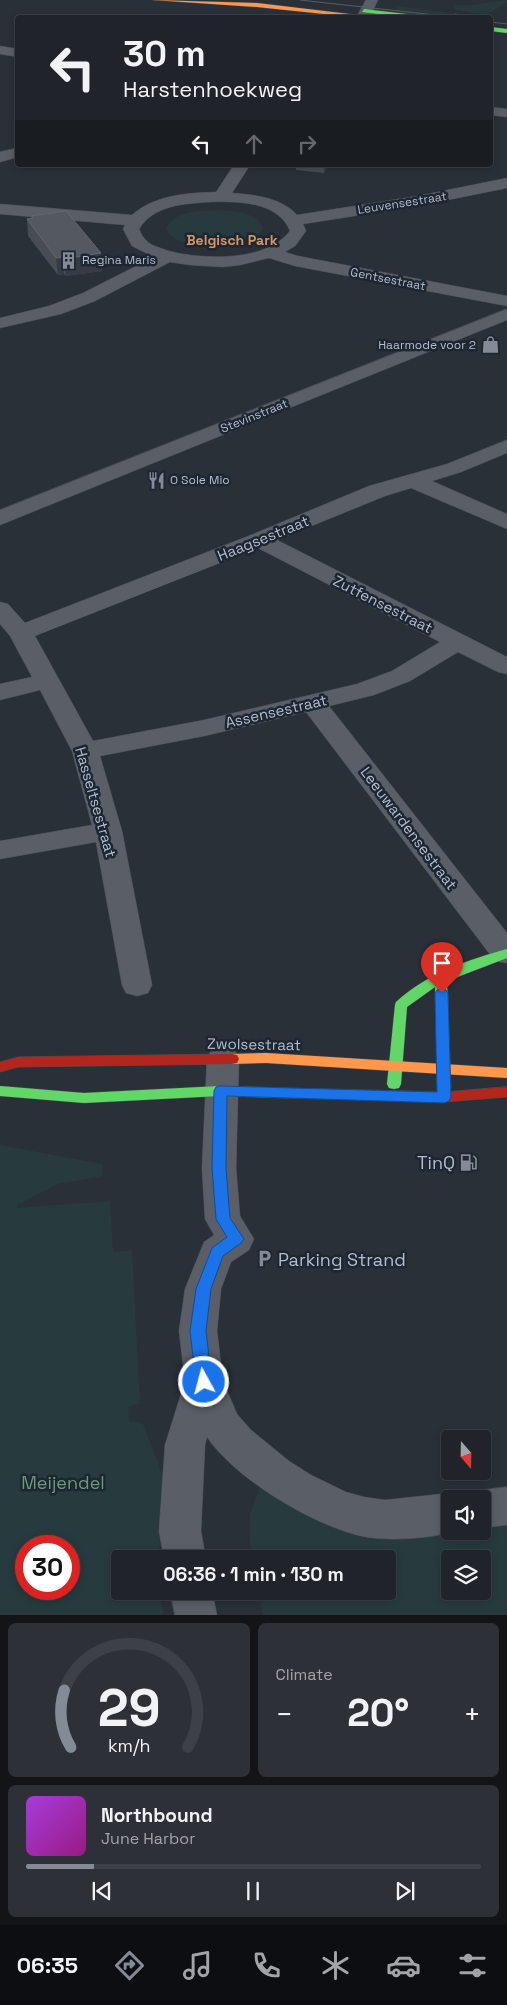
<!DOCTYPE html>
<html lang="en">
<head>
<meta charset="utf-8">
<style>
  :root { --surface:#20242a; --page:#2d3036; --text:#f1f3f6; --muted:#a2a4a8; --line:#3d4147; --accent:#848b96 }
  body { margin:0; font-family:"Space Grotesk",sans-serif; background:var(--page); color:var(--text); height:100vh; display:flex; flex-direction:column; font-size:19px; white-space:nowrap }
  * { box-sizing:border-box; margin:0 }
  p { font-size:16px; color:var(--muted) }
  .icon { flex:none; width:28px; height:28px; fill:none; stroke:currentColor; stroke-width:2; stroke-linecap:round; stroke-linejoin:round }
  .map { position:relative; height:1615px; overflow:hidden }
  .panel { display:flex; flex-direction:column; gap:8px; padding:8px; background:#121417; flex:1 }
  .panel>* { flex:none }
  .hud { position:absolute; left:15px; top:15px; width:478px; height:152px; border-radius:5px; box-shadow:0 2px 8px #0003,0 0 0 1px var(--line); background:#20242a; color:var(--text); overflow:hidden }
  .needle { width:32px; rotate:160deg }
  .tools { position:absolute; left:441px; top:1430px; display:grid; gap:10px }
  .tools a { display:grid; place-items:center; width:50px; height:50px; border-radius:5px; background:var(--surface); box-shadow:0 2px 8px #0003,0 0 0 1px var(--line); font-size:25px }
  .speed { position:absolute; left:15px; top:1535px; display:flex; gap:10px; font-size:25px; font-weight:700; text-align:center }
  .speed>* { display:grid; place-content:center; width:65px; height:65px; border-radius:50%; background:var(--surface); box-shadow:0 2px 8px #0003,0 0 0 1px var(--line); line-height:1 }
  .speed .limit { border:8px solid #d22; background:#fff; color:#111 }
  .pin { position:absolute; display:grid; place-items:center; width:42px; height:42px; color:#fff; margin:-51px -21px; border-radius:50% 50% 50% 0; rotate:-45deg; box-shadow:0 0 5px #0007 }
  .pin .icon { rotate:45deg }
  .me { position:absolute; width:55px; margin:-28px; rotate:353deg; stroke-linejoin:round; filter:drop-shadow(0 0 4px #0008) }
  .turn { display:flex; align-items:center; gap:18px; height:105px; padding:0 25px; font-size:22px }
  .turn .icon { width:65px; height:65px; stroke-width:2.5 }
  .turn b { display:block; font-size:35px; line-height:42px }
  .lanes { display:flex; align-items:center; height:48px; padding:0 25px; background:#0003; justify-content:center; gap:25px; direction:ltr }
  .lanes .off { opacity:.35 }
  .big { font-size:38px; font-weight:700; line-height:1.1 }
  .panel .card { flex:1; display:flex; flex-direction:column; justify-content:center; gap:8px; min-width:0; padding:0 18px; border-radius:8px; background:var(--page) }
  .panel .dial { align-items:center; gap:0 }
  .dial svg { height:130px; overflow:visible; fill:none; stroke:var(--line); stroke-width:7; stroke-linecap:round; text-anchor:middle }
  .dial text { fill:var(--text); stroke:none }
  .song { display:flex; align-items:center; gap:15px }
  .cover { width:60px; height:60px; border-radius:8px; background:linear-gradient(135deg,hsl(280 70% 55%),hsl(310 70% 35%)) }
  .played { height:5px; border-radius:2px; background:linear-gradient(90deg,var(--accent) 15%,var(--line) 15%) }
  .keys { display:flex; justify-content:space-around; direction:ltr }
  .heat { display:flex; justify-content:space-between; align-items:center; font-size:28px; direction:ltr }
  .panel .tiles { flex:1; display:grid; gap:8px; grid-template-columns:1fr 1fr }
  .card:last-child { grid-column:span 2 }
  .trip { position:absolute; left:111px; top:1550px; width:285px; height:50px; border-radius:5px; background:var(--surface); box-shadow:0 2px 8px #0003,0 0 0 1px var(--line); font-weight:700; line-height:50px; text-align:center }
  .menu { display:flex; height:80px; justify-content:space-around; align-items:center; background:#0d0e11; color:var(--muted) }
  .menu .icon { width:35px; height:35px }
  .menu .active { color:var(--accent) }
  .menu b { font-size:22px; color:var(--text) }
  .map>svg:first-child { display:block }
  .green { fill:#273a3e; fill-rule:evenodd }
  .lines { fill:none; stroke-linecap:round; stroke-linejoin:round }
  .street-casing { stroke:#484c55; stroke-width:1 }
  .fast-casing { stroke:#484c55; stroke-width:1 }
  .slow-casing { stroke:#484c55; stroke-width:1 }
  .jam-casing { stroke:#484c55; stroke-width:1 }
  .street { fill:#5a5e66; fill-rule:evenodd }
  .fast { fill:#63d668; fill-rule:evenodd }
  .slow { fill:#ff974d; fill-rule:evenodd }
  .jam { fill:#b3261e; fill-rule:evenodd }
  .tram { stroke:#595d64; stroke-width:1 }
  .wall { fill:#474c55 }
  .shaded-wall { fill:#373c44 }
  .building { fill:#535861; stroke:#626872 }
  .route { fill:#1a73e8; stroke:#114b97 }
  .labels { text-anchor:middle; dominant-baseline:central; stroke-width:5; stroke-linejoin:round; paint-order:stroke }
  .far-street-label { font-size:12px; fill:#b4bcc9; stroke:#1d2633 }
  .far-poi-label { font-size:12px; fill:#b4bcc9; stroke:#1d2633; text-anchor:start }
  .far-neighbourhood-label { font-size:14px; font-weight:bold; fill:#d59563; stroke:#1d2633 }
  .street-label { font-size:15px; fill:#b4bcc9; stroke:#1d2633 }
  .near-poi-label { font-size:18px; fill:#b4bcc9; stroke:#1d2633; text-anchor:end }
  .near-park-label { font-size:18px; fill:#6b9a76; stroke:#1d2633 }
</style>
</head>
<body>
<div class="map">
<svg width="507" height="1615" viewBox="0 0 507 1615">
  <rect width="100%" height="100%" fill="#2a3038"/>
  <g class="green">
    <polygon points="507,0 507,2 487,15 456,10 454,5 472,5"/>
    <polygon points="397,6 484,17 433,17 396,13"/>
    <path d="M218 210C233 211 259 212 263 229 260 232 258 236 255 238 235 251 177 252 166 229 173 210 202 211 218 210Z"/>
    <path d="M0 1145 102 1164 103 1176 58 1184 17 1205V1208L110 1201 113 1252 132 1250 140 1403 128 1407 129 1421 143 1424 163 1476 159 1559H120V1591H160L163 1615H0ZM26 1546H69V1589H26Z"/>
    <path d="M261 1484 409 1537 453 1531H482L483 1527 507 1524V1615H263L259 1591H388V1559H253L250 1541V1515ZM450 1559H482V1591H450Z"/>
  </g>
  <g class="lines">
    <defs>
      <g id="street">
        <polygon points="366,0 378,0 369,18 356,18"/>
        <polygon points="0,46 18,49 18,57 0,54"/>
        <polygon points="490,107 507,109 507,117 490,115"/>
        <polygon points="18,148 18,157 0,162 0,152"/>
        <path d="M234 165H250L232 193C254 195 281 197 297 215L418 196 507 178V188L418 206 303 224 306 231 295 246 285 252 298 256 507 296V306L295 266 269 258 240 265 223 267 190 265 170 262 95 301 61 314 0 328V318L49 306 83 293 154 257 132 246 123 229 125 225 0 214V204L132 215C155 195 186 193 216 192ZM209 202C237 201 278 201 290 231 267 262 203 260 169 251 161 248 150 246 145 239 142 237 141 232 139 229 154 205 183 204 209 202Z"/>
        <polygon points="507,309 507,320 0,525 0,510"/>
        <path d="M507 440V453L461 472 432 481 507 514V529L411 488 385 496 277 540 507 657V674L498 672 458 652 410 681 374 695 329 706 507 933V963L495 961 306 712 204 736 100 756 122 831 152 985 148 993 137 996 126 993 122 985 96 842 0 859V841L92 825 72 751 40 690 0 700V684L32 677 10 636 0 624V602L8 604 25 623 251 535 369 486 447 464ZM258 548 440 642 392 671 357 684 204 720 93 741 35 636Z"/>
        <path d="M223 1046 234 1049 239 1058 236 1168 240 1216 254 1239 249 1250 231 1262 221 1289 217 1331 223 1381 237 1414 251 1430 289 1461 311 1475 346 1492 364 1497 385 1500 450 1493 463 1499H450V1531H453C433 1539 387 1541 366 1537 317 1528 235 1479 207 1437L205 1445 201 1531 206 1559H164L159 1531 165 1445 185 1381 179 1331 185 1289 204 1242 214 1235 205 1219 202 1168 207 1058 212 1049Z"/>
        <polygon points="507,1487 507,1525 482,1528 482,1499 466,1499 468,1495 482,1490"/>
        <polygon points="170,1591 212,1591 217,1615 175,1615"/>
      </g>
      <g id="fast">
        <polygon points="364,9 424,16 426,18 407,18 362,12"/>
        <polygon points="490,27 507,29 507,33 490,31"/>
        <path d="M507 949V958L447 981 451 1087 449 1091 444 1092 439 1091 437 1087 435 987 407 1007 401 1084 399 1088 394 1089 389 1088 387 1084 395 1005 396 1002C426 974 468 960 507 949Z"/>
        <polygon points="0,1086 84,1093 220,1086 285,1088 290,1089 292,1093 290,1097 285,1098 220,1096 84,1103 0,1096"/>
      </g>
      <g id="slow">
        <polygon points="153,0 257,3 383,18 362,18 257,7"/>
        <polygon points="266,1053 507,1068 507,1078 266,1063 232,1064 227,1063 225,1059 227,1055 232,1054"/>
      </g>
      <g id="jam">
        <polygon points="232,1054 237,1055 239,1059 237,1063 232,1064 18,1067 0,1072 0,1062 18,1057"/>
        <polygon points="507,1087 507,1097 444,1102 285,1098 280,1097 278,1093 280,1089 285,1088 444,1092"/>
      </g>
    </defs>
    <use href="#street" class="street-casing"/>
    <use href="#fast" class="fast-casing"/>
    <use href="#slow" class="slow-casing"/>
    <use href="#jam" class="jam-casing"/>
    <use href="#street" class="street"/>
    <use href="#fast" class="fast"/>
    <use href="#slow" class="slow"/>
    <use href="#jam" class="jam"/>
    <g class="tram">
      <polyline points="300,0 462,18"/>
      <polyline points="455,14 477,18"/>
      <polyline points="490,22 507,24"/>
    </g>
  </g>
  <g class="wall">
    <polygon points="296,165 328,165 324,173 296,170"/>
    <polygon points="31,216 101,253 102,271 66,276 64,274 58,275 28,236 27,219 32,218"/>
  </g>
  <g class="shaded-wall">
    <polygon points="324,165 328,165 324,173"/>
    <polygon points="101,253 102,271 66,276 64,259"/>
    <polygon points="63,257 64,274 58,275 56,258"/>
  </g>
  <polygon class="building" points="66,211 101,253 64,259 63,257 56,258 27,219 33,218 31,216"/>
  <polygon class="route" points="442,988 446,990 448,993 451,1097 449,1101 444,1103 227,1096 226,1168 230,1218 244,1239 241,1243 223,1256 211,1289 206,1331 212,1382 210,1387 204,1389 198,1387 196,1382 190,1331 196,1289 212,1248 227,1237 216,1219 212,1168 214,1091 216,1087 220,1086 437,1092 435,993 437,990"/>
  <defs>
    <symbol id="building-bare" viewBox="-9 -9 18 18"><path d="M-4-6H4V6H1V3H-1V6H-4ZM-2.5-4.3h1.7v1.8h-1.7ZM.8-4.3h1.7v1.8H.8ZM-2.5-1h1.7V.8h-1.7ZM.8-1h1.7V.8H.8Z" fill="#848b96" stroke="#1d2633" stroke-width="2.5" paint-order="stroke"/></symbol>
    <symbol id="shop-bare" viewBox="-9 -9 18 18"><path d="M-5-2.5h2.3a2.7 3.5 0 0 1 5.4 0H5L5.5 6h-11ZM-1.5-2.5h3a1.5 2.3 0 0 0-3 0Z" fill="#848b96" stroke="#1d2633" stroke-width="2.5" paint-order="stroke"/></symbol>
    <symbol id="restaurant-bare" viewBox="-9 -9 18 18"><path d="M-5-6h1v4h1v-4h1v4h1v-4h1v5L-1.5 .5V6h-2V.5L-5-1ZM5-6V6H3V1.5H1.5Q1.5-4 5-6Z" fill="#848b96" stroke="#1d2633" stroke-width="2.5" paint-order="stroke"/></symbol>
    <symbol id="fuel-bare" viewBox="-9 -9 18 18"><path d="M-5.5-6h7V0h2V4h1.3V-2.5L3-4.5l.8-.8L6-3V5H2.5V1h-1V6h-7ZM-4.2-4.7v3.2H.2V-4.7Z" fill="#848b96" stroke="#1d2633" stroke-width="2.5" paint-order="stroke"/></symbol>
    <symbol id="parking-bare" viewBox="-9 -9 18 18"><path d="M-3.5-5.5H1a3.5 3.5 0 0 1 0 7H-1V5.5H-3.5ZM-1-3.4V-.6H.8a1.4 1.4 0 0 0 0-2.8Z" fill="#848b96" stroke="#1d2633" stroke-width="2.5" paint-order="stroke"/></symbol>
  </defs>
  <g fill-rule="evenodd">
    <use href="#building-bare" x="56" y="248" width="25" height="25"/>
    <use href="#shop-bare" x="478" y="332" width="25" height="25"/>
    <use href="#restaurant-bare" x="144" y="468" width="25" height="25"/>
    <use href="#fuel-bare" x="456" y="1150" width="25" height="25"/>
    <use href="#parking-bare" x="252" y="1246" width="25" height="25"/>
  </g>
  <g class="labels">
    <g class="far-street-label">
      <text transform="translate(402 203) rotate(-9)">Leuvensestraat</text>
      <text transform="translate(388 279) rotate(11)">Gentsestraat</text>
      <text transform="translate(254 416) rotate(-22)">Stevinstraat</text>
    </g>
    <g class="far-poi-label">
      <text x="82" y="260">Regina Maris</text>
      <text x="476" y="345" text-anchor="end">Haarmode voor 2</text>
      <text x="170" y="480">O Sole Mio</text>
    </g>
    <g class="far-neighbourhood-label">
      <text x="232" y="240">Belgisch Park</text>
    </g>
    <g class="street-label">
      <text transform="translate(263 538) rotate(-22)">Haagsestraat</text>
      <text transform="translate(383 604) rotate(27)">Zutfensestraat</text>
      <text transform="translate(276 711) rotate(-13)">Assensestraat</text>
      <text transform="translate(96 802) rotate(74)">Hasseltsestraat</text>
      <text transform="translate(409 828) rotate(53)">Leeuwardensestraat</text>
      <text transform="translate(254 1044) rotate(1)">Zwolsestraat</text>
    </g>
    <g class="near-poi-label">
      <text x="455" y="1162">TinQ</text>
      <text x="278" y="1259" text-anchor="start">Parking Strand</text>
    </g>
    <g class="near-park-label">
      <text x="63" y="1482">Meijendel</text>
    </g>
  </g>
</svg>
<div class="tools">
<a><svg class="needle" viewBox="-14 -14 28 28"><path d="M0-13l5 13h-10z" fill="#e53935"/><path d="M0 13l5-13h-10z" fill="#a2a4a8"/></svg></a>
<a><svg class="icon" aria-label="sound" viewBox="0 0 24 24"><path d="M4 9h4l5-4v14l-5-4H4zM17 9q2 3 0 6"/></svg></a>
<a><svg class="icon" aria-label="layers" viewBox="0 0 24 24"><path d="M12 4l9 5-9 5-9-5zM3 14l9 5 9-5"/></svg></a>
</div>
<div class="speed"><div class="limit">30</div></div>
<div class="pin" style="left:442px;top:993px;background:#d93025"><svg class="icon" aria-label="arrive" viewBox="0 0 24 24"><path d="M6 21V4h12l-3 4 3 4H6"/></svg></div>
<svg class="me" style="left:204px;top:1382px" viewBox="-20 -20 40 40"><circle r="17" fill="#1a73e8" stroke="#fff" stroke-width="3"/><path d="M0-11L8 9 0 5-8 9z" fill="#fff"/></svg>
<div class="trip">06:36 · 1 min · 130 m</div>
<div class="hud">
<div class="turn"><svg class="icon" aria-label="left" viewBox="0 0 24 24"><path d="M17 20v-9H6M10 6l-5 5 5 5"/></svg><div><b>30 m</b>Harstenhoekweg</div></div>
<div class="lanes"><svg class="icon" aria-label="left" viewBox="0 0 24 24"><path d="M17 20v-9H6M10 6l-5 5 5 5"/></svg><svg class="icon off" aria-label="ahead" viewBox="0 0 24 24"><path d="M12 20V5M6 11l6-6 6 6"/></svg><svg class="icon off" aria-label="right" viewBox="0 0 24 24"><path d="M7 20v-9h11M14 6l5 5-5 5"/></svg></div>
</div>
</div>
<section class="panel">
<div class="tiles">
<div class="card dial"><svg viewBox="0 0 100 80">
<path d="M14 69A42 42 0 1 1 86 69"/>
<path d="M14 69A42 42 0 0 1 10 34" stroke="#848b96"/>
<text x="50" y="56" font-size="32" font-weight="700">29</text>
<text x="50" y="72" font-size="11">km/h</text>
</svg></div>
<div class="card"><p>Climate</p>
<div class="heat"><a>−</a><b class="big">20°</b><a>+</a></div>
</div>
<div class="card">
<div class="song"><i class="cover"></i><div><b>Northbound</b><p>June Harbor</p></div></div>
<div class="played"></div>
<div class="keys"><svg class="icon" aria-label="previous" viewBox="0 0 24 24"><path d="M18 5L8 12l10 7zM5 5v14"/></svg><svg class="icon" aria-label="pause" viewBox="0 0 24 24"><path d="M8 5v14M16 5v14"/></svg><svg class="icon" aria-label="next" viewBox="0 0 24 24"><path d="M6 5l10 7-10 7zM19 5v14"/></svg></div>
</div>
</div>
</section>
<nav class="menu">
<b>06:35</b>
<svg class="icon active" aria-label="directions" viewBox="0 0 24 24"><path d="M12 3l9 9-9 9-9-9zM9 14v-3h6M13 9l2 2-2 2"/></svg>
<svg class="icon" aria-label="music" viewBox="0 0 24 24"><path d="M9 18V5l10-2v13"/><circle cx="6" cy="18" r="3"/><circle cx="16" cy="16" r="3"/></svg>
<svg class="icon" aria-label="phone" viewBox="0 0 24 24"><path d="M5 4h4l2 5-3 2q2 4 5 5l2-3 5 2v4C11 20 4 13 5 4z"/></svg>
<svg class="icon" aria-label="climate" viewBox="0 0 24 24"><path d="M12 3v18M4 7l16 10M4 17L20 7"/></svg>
<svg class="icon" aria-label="car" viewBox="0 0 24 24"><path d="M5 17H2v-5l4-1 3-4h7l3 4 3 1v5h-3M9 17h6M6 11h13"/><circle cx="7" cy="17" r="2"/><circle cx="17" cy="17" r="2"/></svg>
<svg class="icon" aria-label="filters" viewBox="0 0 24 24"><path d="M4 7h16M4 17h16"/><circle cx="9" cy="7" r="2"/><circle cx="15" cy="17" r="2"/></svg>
</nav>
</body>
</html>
